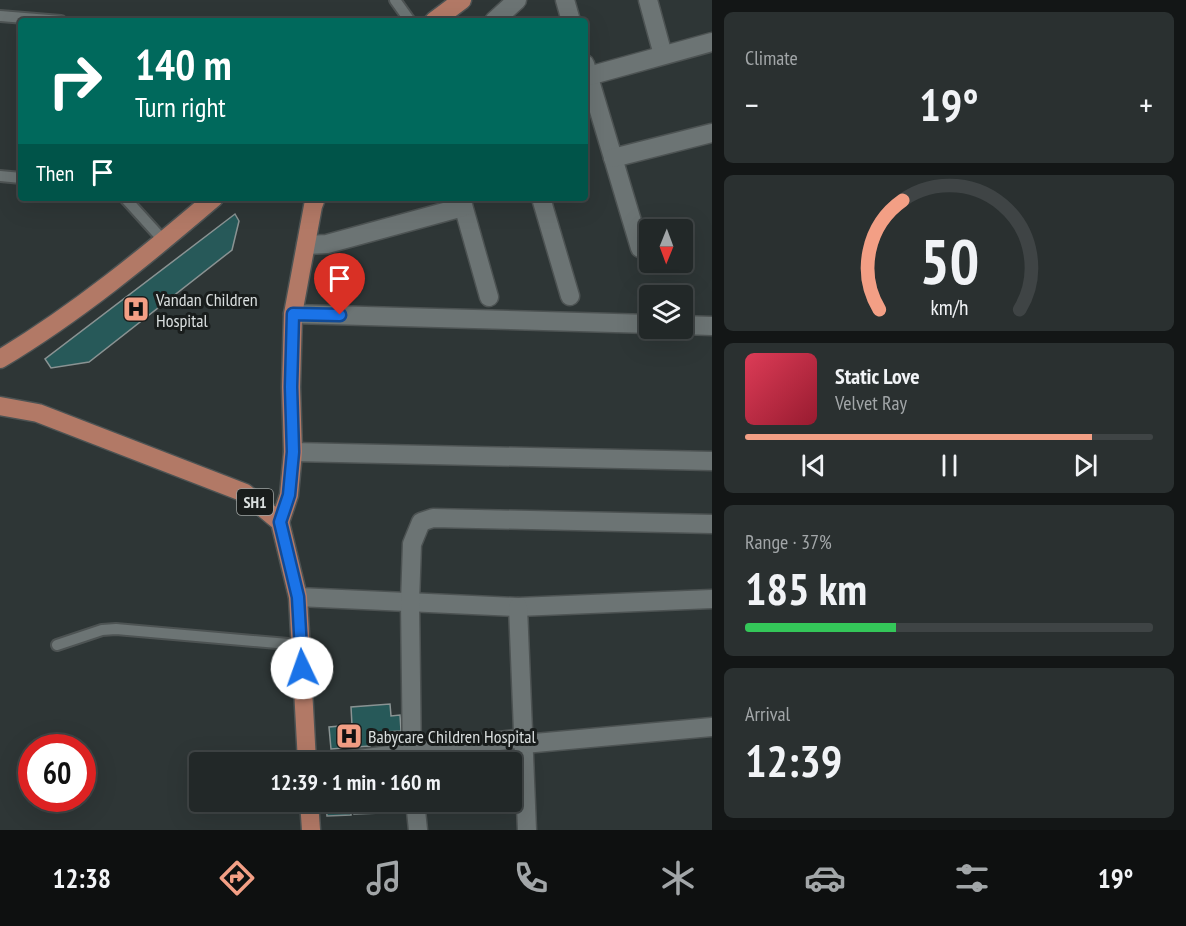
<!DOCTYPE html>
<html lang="en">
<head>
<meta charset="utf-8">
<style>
  :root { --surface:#222828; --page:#2a3030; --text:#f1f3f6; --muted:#a2a6a8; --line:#3f4445; --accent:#f39f85 }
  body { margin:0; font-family:"PT Sans Narrow",sans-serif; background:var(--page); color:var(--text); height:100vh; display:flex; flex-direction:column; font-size:22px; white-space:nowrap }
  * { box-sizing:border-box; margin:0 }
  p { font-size:20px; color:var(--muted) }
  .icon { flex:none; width:33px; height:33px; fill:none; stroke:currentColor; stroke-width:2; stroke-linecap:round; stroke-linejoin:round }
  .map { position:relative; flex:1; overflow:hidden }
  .sheet { display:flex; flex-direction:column; gap:12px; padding:12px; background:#131616; width:474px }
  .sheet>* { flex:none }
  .hud { position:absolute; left:18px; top:18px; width:570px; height:183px; border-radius:6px; box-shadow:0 6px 24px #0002,0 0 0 2px var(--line); background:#00695c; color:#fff; overflow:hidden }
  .needle { width:39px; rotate:181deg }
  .tools { position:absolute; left:639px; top:219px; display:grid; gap:12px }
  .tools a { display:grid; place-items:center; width:54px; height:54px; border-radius:6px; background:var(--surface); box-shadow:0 6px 24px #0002,0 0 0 2px var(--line); font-size:30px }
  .speed { position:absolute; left:18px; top:734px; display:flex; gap:12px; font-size:30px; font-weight:700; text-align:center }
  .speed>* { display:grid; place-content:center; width:78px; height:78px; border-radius:50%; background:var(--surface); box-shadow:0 6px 24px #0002,0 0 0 2px var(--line); line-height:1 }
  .speed .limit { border:9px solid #d22; background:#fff; color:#111 }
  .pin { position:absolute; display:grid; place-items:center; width:51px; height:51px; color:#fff; margin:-62px -26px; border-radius:50% 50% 50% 0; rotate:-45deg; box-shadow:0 0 6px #0007 }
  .pin .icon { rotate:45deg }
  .me { position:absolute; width:66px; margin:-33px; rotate:357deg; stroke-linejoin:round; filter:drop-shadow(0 0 4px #0008) }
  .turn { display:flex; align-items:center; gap:21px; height:126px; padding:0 18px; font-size:27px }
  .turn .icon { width:78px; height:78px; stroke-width:2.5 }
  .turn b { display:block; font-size:42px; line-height:51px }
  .then { display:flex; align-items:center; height:57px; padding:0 18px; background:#0003; gap:12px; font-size:22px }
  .big { font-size:45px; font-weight:800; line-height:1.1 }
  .sheet .card { flex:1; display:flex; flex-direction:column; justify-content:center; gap:9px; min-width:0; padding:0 21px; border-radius:9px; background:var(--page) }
  .sheet .dial { align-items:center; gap:0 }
  .dial svg { height:156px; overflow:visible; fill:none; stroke:var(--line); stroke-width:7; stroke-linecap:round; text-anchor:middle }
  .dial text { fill:var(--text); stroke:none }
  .song { display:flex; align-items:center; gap:18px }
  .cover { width:72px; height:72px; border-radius:9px; background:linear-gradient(135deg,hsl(350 70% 55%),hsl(350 70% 35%)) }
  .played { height:6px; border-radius:3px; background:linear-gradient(90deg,var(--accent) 85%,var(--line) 85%) }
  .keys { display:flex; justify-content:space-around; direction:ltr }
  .heat { display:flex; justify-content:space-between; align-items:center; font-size:33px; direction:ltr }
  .charge { height:9px; border-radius:4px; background:linear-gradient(90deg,#34c759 37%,var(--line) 0) }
  .trip { position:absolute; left:189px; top:752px; width:333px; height:60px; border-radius:6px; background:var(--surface); box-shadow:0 6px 24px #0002,0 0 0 2px var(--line); font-weight:800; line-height:60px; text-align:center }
  .dock { display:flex; height:96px; justify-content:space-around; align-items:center; background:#0e1010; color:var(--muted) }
  .dock .icon { width:42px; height:42px }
  .dock .active { color:var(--accent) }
  .dock b { font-size:27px; color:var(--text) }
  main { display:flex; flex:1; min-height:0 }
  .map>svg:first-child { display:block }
  .building { fill:#275959; stroke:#8a9393; stroke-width:1.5 }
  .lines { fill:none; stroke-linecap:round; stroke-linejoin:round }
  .lane-casing { stroke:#4d5353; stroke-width:14 }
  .street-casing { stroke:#4d5353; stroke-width:21 }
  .primary-casing { stroke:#4d5353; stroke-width:21 }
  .lane { stroke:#6c7474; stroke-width:10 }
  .street { stroke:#6c7474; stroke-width:18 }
  .primary { stroke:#b27966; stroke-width:18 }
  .route-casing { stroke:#114b97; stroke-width:15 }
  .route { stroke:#1a73e8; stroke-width:10 }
  .labels { text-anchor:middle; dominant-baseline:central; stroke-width:6; stroke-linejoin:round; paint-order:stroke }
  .shield { fill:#191d1c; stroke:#a0a5a4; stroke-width:1.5 }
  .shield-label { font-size:16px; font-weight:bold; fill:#dadfdf }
  .poi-label { font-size:18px; fill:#dadfdf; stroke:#191d1c; text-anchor:start }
</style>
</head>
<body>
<main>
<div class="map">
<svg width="712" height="830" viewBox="0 0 712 830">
  <rect width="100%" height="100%" fill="#2e3636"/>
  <g class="building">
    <polygon points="235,214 239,221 232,250 89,362 51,368 45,359"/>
    <polygon points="390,704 391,716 400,715 401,731 369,733 370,746 331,749 329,727 352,725 351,707"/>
    <polygon points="326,801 351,801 351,815 327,816"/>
    <polygon points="354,801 381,801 382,813 354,814"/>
  </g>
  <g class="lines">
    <defs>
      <g id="lane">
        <polyline points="395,0 410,21"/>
        <polyline points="0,16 61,21"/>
        <polyline points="0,176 21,178"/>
        <polyline points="125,198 164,241"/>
        <polyline points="57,645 102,630 116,629 300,645"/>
      </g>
      <g id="street">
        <polyline points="565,0 571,21"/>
        <polyline points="648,0 663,55"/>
        <polyline points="494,21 517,0"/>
        <polyline points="585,64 640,248"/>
        <polyline points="585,77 712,42"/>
        <polyline points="613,158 712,133"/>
        <polyline points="461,198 489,297"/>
        <polyline points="541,198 570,296"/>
        <polyline points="306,245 327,244 463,207"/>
        <polyline points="293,314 650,324"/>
        <polyline points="682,325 712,326"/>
        <polyline points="293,452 712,461"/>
        <polyline points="298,597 518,607 712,599"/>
        <polyline points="518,607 527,830"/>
        <polyline points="524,744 712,727"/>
        <polyline points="335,762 523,738"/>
        <polyline points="412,762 410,602 412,544 421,522 433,518 712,524"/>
        <polyline points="415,801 418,830"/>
      </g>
      <g id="primary">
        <polyline points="434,21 462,0"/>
        <path d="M0 359C77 313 146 256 214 198"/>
        <polyline points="0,406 38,413 245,493 280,522 298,597 307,762"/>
        <polyline points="280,522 289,495 293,452 291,387 293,314 313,206 316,198"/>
        <polyline points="309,801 311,830"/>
      </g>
    </defs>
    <use href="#lane" class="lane-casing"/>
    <use href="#street" class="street-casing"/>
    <use href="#primary" class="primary-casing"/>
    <use href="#lane" class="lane"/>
    <use href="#street" class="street"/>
    <use href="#primary" class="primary"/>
  </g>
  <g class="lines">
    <defs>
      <polyline id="route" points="302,668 298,597 280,522 289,495 293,452 291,387 293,314 340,315"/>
    </defs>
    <use href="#route" class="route-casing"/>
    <use href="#route" class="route"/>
  </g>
  <defs>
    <symbol id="hospital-square" viewBox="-11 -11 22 22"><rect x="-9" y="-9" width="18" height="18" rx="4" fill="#f39f85" stroke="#191d1c"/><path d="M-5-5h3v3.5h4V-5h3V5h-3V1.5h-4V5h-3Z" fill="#111"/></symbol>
  </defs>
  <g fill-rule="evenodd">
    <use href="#hospital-square" x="121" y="294" width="30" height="30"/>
    <use href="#hospital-square" x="334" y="721" width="30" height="30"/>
  </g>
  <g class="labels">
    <rect class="shield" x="237" y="489" width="36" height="26" rx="4.5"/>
    <g class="shield-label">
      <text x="255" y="502">SH1</text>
    </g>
    <g class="poi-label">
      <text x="156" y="299">Vandan Children<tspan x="156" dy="21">Hospital</tspan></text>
      <text x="368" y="736">Babycare Children Hospital</text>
    </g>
  </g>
</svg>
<div class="tools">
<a><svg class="needle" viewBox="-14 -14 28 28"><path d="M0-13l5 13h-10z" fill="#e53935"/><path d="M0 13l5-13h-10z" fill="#a2a6a8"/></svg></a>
<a><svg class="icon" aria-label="layers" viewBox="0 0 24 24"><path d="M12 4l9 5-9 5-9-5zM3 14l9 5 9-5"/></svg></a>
</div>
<div class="speed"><div class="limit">60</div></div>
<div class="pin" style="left:340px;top:315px;background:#d93025"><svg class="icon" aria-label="arrive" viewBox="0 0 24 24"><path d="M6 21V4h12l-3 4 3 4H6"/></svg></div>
<svg class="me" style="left:302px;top:668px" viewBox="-20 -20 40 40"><circle r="19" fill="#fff"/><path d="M0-13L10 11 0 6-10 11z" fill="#1a73e8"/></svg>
<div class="trip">12:39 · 1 min · 160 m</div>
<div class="hud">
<div class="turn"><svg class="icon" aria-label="right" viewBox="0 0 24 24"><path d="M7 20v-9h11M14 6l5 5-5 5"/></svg><div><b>140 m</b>Turn right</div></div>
<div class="then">Then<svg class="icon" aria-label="arrive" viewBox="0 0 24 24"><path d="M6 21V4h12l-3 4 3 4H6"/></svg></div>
</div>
</div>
<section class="sheet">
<div class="card"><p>Climate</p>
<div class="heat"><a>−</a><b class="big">19°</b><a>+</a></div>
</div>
<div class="card dial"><svg viewBox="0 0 100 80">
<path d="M14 69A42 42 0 1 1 86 69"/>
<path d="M14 69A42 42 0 0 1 26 13" stroke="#f39f85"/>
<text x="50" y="56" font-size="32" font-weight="700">50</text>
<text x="50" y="72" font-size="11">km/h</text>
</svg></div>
<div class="card">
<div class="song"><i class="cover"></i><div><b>Static Love</b><p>Velvet Ray</p></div></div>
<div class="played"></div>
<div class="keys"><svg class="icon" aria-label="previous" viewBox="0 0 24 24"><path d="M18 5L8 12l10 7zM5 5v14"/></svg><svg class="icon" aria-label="pause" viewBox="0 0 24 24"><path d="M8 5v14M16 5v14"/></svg><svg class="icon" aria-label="next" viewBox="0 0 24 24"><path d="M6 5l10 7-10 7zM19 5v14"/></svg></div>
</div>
<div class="card"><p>Range · 37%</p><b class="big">185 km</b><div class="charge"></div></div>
<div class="card"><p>Arrival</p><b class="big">12:39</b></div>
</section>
</main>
<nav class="dock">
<b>12:38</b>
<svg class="icon active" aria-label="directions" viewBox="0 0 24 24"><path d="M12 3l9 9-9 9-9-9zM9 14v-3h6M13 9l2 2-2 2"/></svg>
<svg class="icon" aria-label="music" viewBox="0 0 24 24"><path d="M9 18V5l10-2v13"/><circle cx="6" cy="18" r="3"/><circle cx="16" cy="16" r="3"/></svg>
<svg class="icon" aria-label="phone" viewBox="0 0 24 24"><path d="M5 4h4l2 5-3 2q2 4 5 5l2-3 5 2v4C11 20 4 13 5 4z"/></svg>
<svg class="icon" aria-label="climate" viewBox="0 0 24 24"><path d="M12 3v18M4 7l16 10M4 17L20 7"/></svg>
<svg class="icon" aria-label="car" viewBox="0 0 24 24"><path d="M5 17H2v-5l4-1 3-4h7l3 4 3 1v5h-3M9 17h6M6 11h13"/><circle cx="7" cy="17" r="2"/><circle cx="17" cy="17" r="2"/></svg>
<svg class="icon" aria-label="filters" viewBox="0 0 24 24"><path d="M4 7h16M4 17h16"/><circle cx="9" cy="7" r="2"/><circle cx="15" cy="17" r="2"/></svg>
<b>19°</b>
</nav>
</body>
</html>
